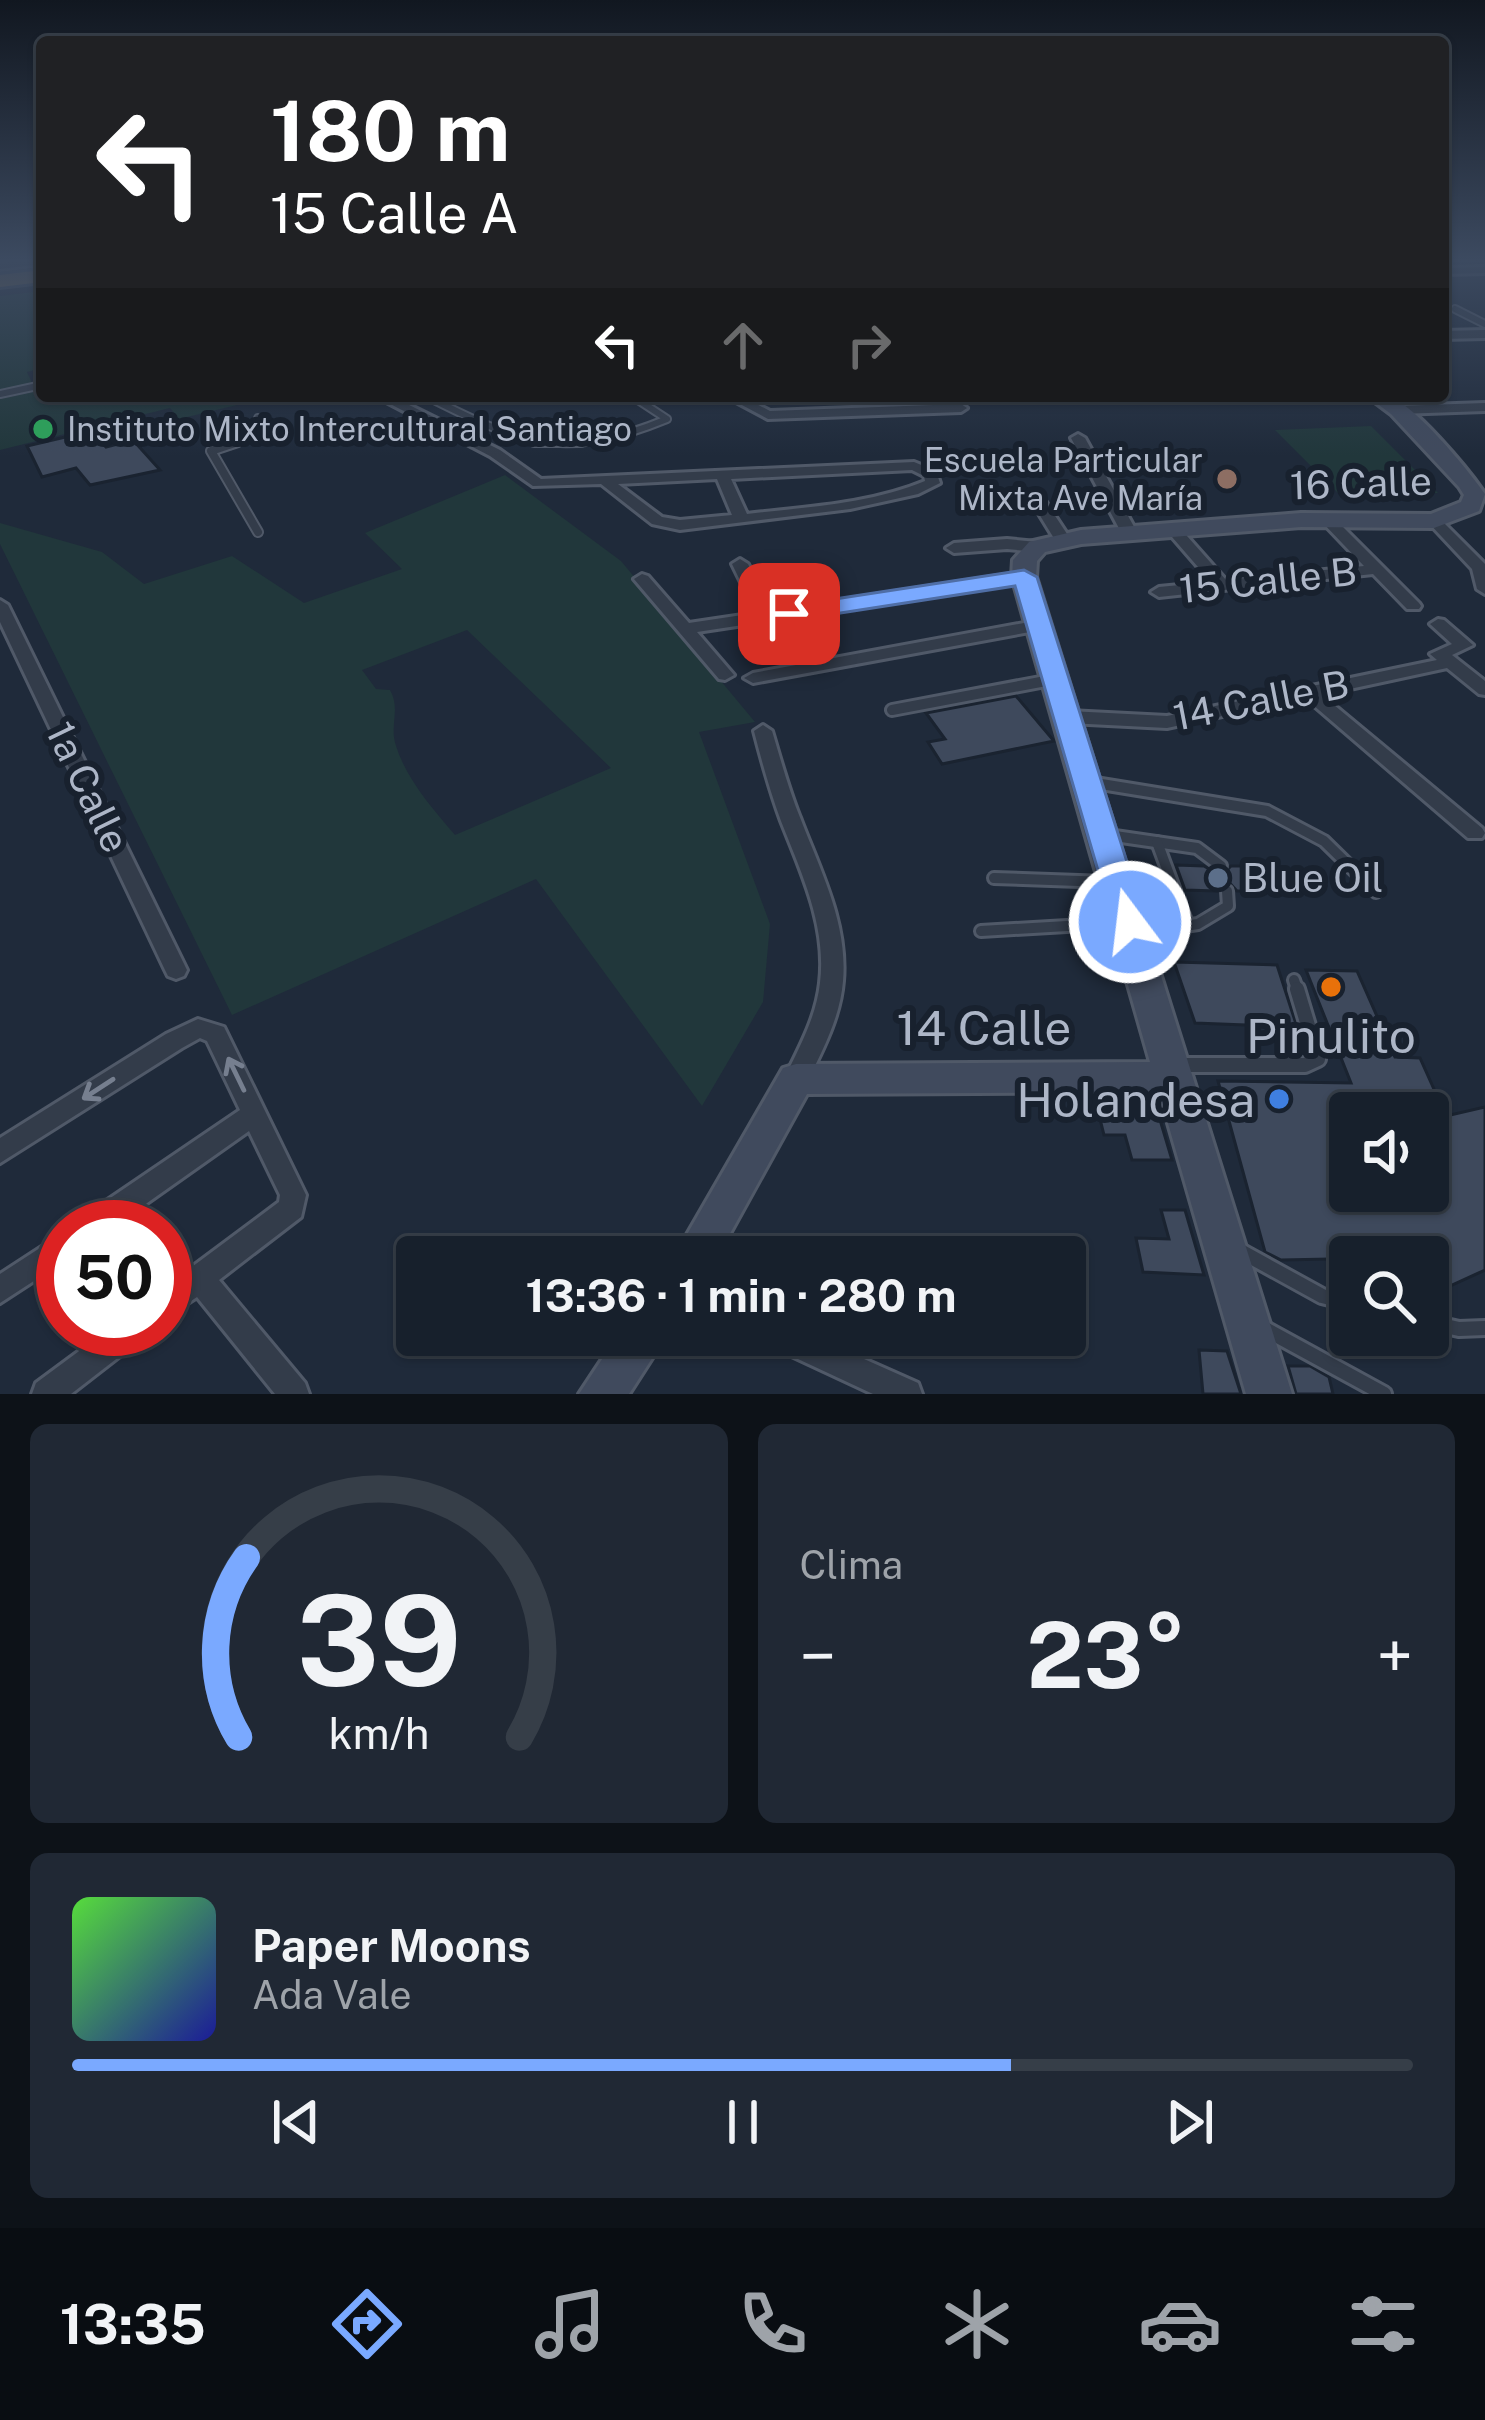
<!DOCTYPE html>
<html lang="es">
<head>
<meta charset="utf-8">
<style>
  :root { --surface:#17202c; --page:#202834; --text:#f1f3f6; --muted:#9ea3a9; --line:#363e48; --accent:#7aa9ff }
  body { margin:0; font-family:"Public Sans",sans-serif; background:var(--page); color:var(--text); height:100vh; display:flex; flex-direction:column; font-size:45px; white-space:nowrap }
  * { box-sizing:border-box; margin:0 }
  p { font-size:39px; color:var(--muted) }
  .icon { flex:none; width:66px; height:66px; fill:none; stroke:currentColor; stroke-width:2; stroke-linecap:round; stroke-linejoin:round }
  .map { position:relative; height:1394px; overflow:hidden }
  .drawer { display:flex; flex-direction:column; gap:30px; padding:30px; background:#0d1218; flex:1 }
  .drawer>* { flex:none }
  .guide { position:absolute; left:36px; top:36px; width:1413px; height:366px; border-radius:12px; box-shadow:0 3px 9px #0004,0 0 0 3px var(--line); background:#202124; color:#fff; overflow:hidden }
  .fabs { position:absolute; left:1329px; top:1092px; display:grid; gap:24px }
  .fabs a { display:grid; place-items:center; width:120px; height:120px; border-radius:12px; background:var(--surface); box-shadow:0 3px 9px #0004,0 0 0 3px var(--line); font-size:60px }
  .speed { position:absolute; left:36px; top:1200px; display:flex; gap:24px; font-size:60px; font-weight:700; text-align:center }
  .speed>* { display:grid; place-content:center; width:156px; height:156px; border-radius:50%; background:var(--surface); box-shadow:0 3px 9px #0004,0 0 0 3px var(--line); line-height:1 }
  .speed .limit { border:18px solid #d22; background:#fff; color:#111 }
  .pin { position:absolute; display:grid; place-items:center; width:102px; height:102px; color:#fff; margin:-51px; border-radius:24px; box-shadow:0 6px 18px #0006 }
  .me { position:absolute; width:132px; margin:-66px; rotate:345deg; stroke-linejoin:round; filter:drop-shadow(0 0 9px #0008) }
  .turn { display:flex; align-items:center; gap:42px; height:252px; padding:0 36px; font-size:54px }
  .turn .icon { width:156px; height:156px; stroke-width:2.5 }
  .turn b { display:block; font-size:84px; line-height:102px }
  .lanes { display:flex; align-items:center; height:114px; padding:0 36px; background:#0003; justify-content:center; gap:60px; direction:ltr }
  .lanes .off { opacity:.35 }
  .big { font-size:90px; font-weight:700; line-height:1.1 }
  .drawer .card { flex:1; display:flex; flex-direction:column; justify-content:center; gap:18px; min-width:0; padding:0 42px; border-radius:18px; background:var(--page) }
  .drawer .dial { align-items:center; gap:0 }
  .dial svg { height:312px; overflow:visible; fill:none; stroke:var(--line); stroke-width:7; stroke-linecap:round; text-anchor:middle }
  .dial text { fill:var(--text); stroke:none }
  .song { display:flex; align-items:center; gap:36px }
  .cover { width:144px; height:144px; border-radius:18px; background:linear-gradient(135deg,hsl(110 70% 55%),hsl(240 70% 35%)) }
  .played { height:12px; border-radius:6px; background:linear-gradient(90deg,var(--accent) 70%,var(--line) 70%) }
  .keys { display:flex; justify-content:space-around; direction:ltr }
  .heat { display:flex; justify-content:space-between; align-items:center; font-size:66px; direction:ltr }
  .drawer .tiles { flex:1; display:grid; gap:30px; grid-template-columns:1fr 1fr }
  .card:last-child { grid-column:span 2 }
  .trip { position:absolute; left:396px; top:1236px; width:690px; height:120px; border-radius:12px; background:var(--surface); box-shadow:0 3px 9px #0004,0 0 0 3px var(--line); font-weight:700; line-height:120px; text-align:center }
  .dock { display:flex; height:192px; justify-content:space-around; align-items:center; background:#090d12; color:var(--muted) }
  .dock .icon { width:84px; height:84px }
  .dock .active { color:var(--accent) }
  .dock b { font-size:54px; color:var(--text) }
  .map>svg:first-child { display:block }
  .green { fill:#21373b; fill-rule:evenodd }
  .building { fill:#3e495c; stroke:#1a2330; stroke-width:3; fill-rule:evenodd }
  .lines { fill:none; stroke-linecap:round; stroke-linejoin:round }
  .lane-far3-casing { stroke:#505968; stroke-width:10 }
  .lane-far2-casing { stroke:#505968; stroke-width:12 }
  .lane-far1-casing { stroke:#505968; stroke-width:16 }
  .lane-casing { stroke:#505968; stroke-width:20 }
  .street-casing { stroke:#505968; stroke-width:6 }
  .secondary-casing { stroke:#505968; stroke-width:6 }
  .highway-casing { stroke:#3d4654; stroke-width:6 }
  .lane-far3 { stroke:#333c4a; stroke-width:6 }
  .lane-far2 { stroke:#333c4a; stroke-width:8 }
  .lane-far1 { stroke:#333c4a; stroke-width:10 }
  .lane { stroke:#333c4a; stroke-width:14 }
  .street { fill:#333c4a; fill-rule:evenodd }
  .secondary { fill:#404a5d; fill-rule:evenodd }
  .highway { fill:#70644f; fill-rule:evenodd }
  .oneway { stroke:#767f8f }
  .route { fill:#7aa9ff; stroke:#4f6ea6; stroke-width:3 }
  .leisure-dot { fill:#2e9e5b; stroke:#18212e; stroke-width:4.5 }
  .education-dot { fill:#8d6e63; stroke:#18212e; stroke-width:4.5 }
  .service-dot { fill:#5c6f8a; stroke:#18212e; stroke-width:4.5 }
  .food-dot { fill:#e8710a; stroke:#18212e; stroke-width:4.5 }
  .shop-dot { fill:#3f7fe0; stroke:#18212e; stroke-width:4.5 }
  .labels { text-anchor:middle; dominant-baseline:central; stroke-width:12; stroke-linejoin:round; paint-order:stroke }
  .far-poi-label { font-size:33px; fill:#adb6c7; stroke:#18212e; text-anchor:start }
  .street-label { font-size:39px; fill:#adb6c7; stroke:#18212e }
  .poi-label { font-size:39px; fill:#adb6c7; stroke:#18212e; text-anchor:start }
  .near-street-label { font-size:48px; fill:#adb6c7; stroke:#18212e }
  .near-poi-label { font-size:48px; fill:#adb6c7; stroke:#18212e }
</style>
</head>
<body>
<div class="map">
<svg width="1485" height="1394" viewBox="0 0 1485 1394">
  <rect width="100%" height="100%" fill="#1f2a3a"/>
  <g class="green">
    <polygon points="42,291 42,368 27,372 33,385 0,394 0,296"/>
    <polygon points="42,390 42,396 227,396 237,405 179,419 170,408 0,450 0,399"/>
    <polygon points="1371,426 1438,493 1342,497 1275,430"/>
    <path d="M505 475 621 561 755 722 699 732 770 924 763 1002 702 1106 536 879 232 1015 0 544V523L102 552 144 584 232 556 304 603 402 569 365 533ZM467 630 611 768 455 835C432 808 407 780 396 746 389 726 401 709 390 690L376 689 362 670Z"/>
  </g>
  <g class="building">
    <polygon points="91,431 106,447 133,440 160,470 90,485 76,468 42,477 27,446"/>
    <polygon points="1016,696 1054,741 942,764 928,742 945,739 926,713"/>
    <polygon points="1176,865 1204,866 1221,876 1231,866 1251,866 1261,891 1237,891 1228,881 1217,891 1185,890"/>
    <polygon points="1174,962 1277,965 1297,1027 1195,1023"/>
    <path d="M1306 970 1357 971 1395 1057 1420 1058 1446 1116 1485 1107V1270L1428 1296V1257L1281 1260 1265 1252 1218 1081 1351 1083ZM1350 1113H1428V1191H1350Z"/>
    <polygon points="1158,1113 1172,1160 1132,1160 1125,1135 1104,1135 1099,1115"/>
    <polygon points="1161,1210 1185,1210 1204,1275 1143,1272 1136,1238 1169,1239"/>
    <polygon points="1199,1350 1227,1351 1241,1394 1203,1394"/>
    <polygon points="1288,1366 1310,1366 1329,1377 1333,1394 1296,1394"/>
  </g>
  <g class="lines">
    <defs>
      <g id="lane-far3">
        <polyline points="1455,309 1485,324"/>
        <polyline points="0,394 42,385"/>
        <path d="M426 396C521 444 562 462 667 419L632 396"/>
        <polyline points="1424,396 1428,399"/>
        <polyline points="229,445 260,434 258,418"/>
      </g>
      <g id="lane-far2">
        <polyline points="238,442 211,451 258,532"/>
        <polyline points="534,442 581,442"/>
        <polyline points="1039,682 1051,680"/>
      </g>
      <g id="lane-far1">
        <polyline points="892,710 1051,680"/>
        <polyline points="1089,782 1267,811 1324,841 1376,892"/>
        <polyline points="1108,835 1197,848 1221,866"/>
        <polyline points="1157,842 1188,926"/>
        <polyline points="994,878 1107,882"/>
        <polyline points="981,931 1118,923"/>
        <polyline points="1138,933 1198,924 1228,906 1227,891"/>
        <polyline points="1294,980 1298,992"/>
      </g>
      <g id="lane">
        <polyline points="1180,1065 1305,1065 1318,1059 1297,989"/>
        <polyline points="1242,1252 1322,1296 1350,1303"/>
        <polyline points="1428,1322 1459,1329 1485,1328"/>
        <polyline points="1265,1329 1384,1394"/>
      </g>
      <g id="street">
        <polygon points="18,261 42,261 42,264 0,269 0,263"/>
        <polygon points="1485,267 1485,273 1443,274 1443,268"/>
        <polygon points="1485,330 1485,338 1443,339 1443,331"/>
        <path d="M375 396H391L500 450 541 479 914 462 936 471 940 483 918 494 850 509 680 530 652 524 601 484 533 486 490 456ZM912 470 924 476 925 481C870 504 806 507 747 514L731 479ZM717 479 732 515 680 520 662 517 618 484Z"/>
        <polygon points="725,396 741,396 770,411 961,404 967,408 961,412 768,419"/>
        <polygon points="1485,403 1485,411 1398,414 1391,410 1398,406"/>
        <polygon points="1078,434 1085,438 1138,534 1135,537 1130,539 1122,534 1071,438"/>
        <polygon points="1035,492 1042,496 1071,540 1068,543 1058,543 1055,540 1028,496"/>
        <polygon points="1327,515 1332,516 1419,603 1421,606 1419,609 1407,609 1373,574 1159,597 1151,592 1159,587 1211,582 1166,530 1174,525 1179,527 1226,580 1364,566 1322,522 1322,516"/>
        <polygon points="1434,517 1439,518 1485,564 1485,594 1477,589 1472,569 1427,521"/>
        <polygon points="1007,539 1037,542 1045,547 1037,552 1007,549 954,553 946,548 954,543"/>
        <polygon points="740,559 748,564 771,611 1024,572 1032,577 1024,582 799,617 821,655 812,660 806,659 783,619 697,632 734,675 725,680 719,679 634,579 642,574 648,576 689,623 756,613 732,564"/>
        <polygon points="0,600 8,605 187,970 184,976 176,979 168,976 165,970 0,622"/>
        <polygon points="1438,619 1444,620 1473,645 1452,655 1485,681 1485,695 1479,694 1447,668 1322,695 1482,828 1485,833 1482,838 1468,838 1305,698 1167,728 1069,723 1060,717 1069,711 1167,716 1437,660 1430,654 1452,644 1430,624"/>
        <polygon points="1040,620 1046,621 1048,625 1046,629 753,683 744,678 753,673"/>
        <path d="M763 725 772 731C781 761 789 791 801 820 821 872 848 924 843 981 840 1019 821 1053 805 1086L796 1089 787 1086 784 1079C799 1048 816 1018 820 983 827 926 801 872 781 821 770 791 762 762 754 731Z"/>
        <polygon points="198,1019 224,1027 306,1195 301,1217 219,1280 305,1383 309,1394 275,1394 197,1297 165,1318 165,1287 279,1202 280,1195 249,1131 113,1227 77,1227 81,1218 240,1110 207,1041 200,1038 182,1048 0,1163 0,1138 166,1034"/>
        <polygon points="63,1233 63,1262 0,1303 0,1274"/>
        <polygon points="109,1329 146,1329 142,1339 71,1394 32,1394 36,1383"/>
        <polygon points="763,1335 810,1335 918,1383 922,1394 873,1394 768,1345"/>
      </g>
      <g id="secondary">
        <path d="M1367 396C1374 396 1381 395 1387 396 1412 401 1470 472 1485 494L1479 511 1434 528 1301 527 1081 544 1045 552 1037 561 1036 577 1292 1394H1246L1159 1092 807 1094 717 1257H674L783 1068 796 1064 1150 1062 1012 577 1013 560 1029 542 1081 530 1301 513 1431 514 1461 502 1464 495 1459 487 1391 414Z"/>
        <polygon points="618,1335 667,1335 629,1394 579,1394"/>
      </g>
      <polygon id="highway" points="42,270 42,282 0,287 0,275"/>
    </defs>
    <use href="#lane-far3" class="lane-far3-casing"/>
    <use href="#lane-far2" class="lane-far2-casing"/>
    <use href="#lane-far1" class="lane-far1-casing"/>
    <use href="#lane" class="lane-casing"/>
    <use href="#street" class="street-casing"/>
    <use href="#secondary" class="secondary-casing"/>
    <use href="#highway" class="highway-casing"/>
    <use href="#lane-far3" class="lane-far3"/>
    <use href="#lane-far2" class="lane-far2"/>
    <use href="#lane-far1" class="lane-far1"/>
    <use href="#lane" class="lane"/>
    <use href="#street" class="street"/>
    <use href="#secondary" class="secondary"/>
    <use href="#highway" class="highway"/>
  </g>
  <defs><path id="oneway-shaft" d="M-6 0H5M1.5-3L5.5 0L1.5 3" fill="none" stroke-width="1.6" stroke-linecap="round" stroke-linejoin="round" transform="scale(3)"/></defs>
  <g class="oneway">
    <use href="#oneway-shaft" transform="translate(236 1074) rotate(-116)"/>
    <use href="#oneway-shaft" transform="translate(98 1089) rotate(147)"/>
  </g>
  <linearGradient id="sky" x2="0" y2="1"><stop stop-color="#111720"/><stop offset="0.57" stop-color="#3c4a60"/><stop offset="1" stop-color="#3c4a60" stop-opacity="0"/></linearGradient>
  <rect width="1485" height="456" fill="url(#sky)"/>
  <polygon class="route" points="1024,570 1037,577 1146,922 1141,931 1118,931 1113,922 1015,586 789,621 776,614 789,606"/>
  <circle class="leisure-dot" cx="43" cy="429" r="12"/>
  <circle class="education-dot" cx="1227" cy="479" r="12"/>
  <circle class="service-dot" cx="1218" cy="878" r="12"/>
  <circle class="food-dot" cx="1331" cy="987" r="12"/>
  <circle class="shop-dot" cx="1279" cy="1099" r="12"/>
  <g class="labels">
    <g class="far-poi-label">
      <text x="67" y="429">Instituto Mixto Intercultural Santiago</text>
      <text x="1203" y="460" text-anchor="end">Escuela Particular<tspan x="1203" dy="38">Mixta Ave María</tspan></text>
    </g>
    <g class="street-label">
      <text transform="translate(1361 483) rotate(-2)">16 Calle</text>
      <text transform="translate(1268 580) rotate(-6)">15 Calle B</text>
      <text transform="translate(1261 700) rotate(-11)">14 Calle B</text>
      <text transform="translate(88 787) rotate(64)">1a Calle</text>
    </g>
    <g class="poi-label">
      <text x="1242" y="878">Blue Oil</text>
    </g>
    <g class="near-street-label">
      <text x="984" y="1027">14 Calle</text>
    </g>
    <g class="near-poi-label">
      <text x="1331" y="1035">Pinulito</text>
      <text x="1255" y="1099" text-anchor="end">Holandesa</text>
    </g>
  </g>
</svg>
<div class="fabs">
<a><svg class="icon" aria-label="sound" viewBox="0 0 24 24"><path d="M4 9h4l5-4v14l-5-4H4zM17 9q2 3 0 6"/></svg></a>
<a><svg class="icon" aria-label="search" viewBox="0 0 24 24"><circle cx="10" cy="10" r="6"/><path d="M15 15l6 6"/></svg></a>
</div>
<div class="speed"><div class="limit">50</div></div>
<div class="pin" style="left:789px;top:614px;background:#d93025"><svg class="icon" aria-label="arrive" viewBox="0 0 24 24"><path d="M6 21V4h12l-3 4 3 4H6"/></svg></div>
<svg class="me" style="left:1130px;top:922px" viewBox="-20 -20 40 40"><circle r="17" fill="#7aa9ff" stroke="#fff" stroke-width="3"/><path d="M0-11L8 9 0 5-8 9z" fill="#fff"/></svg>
<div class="trip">13:36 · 1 min · 280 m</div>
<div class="guide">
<div class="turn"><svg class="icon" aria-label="left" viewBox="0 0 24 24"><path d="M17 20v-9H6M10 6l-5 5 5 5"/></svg><div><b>180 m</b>15 Calle A</div></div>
<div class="lanes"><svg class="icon" aria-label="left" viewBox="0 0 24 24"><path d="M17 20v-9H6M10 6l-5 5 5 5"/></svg><svg class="icon off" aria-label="ahead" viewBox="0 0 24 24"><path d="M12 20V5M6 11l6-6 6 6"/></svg><svg class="icon off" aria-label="right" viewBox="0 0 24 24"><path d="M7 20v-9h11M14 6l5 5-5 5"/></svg></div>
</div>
</div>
<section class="drawer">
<div class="tiles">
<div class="card dial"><svg viewBox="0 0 100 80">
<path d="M14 69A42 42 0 1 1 86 69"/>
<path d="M14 69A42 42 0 0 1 16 23" stroke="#7aa9ff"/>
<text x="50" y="56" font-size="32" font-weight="700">39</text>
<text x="50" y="72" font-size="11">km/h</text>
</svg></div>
<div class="card"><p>Clima</p>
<div class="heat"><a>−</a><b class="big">23°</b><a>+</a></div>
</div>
<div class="card">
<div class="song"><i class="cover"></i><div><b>Paper Moons</b><p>Ada Vale</p></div></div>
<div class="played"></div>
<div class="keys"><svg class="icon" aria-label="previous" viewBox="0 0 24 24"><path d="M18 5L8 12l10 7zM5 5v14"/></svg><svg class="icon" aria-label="pause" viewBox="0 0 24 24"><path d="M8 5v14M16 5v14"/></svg><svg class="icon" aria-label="next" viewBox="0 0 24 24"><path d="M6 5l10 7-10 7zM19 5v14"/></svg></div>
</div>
</div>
</section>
<nav class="dock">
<b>13:35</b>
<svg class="icon active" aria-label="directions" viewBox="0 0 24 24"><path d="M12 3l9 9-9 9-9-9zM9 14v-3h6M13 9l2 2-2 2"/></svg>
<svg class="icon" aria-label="music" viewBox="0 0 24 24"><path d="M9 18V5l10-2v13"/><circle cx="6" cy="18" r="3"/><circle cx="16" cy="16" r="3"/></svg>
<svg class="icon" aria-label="phone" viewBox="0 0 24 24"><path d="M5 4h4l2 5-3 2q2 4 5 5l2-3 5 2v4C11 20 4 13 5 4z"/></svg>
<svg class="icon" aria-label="climate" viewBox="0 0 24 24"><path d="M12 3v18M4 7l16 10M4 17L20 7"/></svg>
<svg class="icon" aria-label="car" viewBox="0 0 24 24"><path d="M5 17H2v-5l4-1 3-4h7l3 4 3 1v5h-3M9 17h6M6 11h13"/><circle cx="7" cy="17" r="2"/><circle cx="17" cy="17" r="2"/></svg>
<svg class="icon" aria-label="filters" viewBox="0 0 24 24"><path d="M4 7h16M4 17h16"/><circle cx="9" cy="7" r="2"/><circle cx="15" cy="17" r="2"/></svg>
</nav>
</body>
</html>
